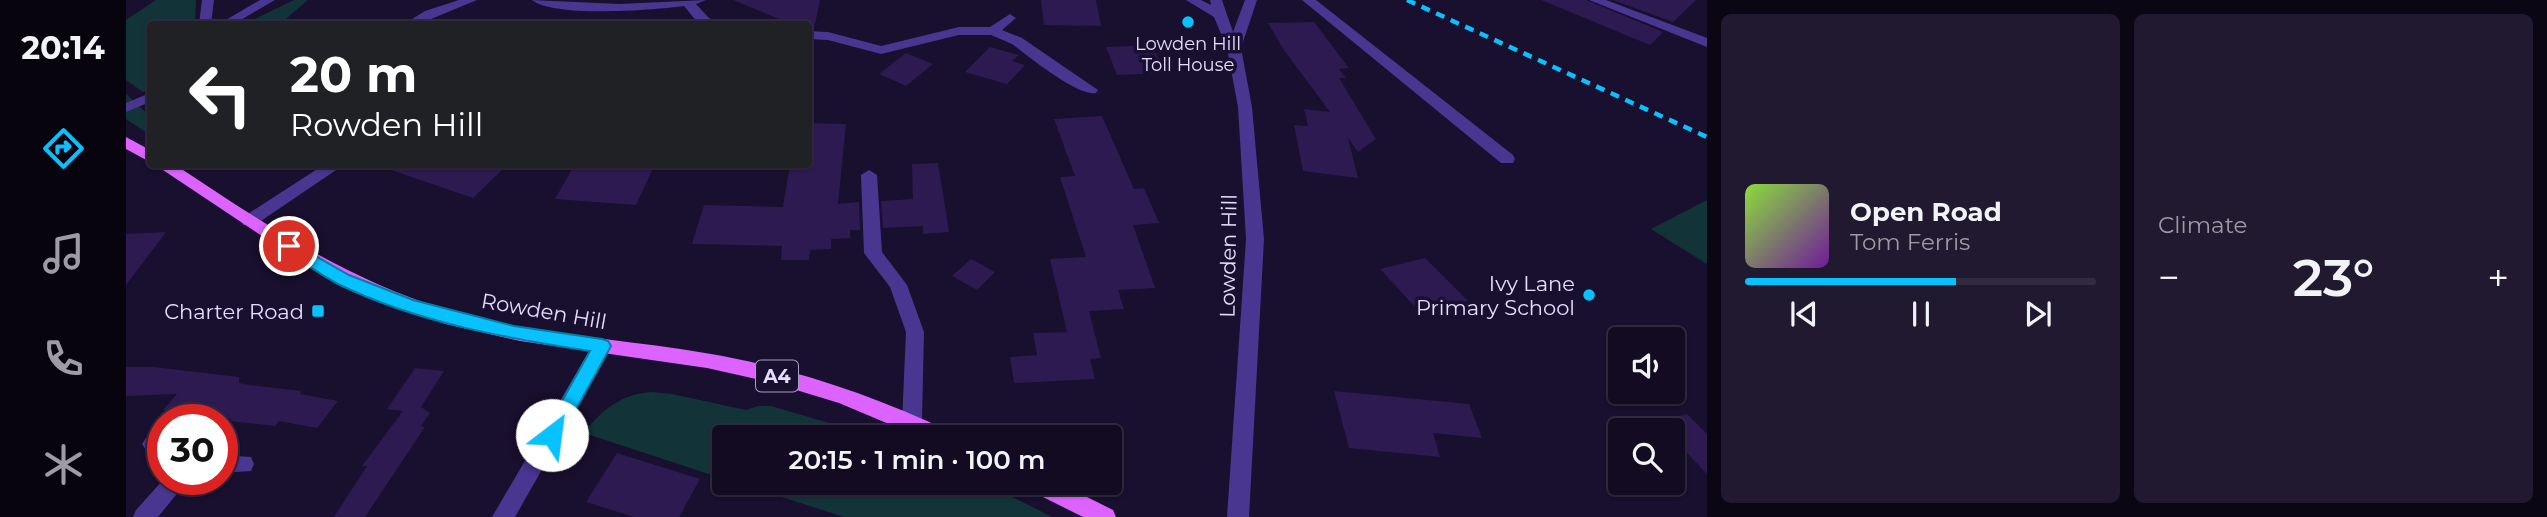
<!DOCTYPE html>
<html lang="en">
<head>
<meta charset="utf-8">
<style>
  :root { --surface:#130b22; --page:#20192f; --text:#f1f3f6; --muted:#9d9ba5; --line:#322b40; --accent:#08c1ff }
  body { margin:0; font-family:Montserrat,sans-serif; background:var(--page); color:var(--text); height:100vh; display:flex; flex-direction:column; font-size:26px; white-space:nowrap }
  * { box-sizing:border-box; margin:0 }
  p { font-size:23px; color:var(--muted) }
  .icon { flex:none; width:38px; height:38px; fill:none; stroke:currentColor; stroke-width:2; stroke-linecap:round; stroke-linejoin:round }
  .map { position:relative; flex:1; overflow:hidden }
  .side { display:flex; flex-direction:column; gap:14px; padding:14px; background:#0a0613; width:840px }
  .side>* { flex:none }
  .banner { position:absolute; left:21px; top:21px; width:665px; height:147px; border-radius:7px; box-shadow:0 2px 5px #0004,0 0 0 2px var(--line); background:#202124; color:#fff; overflow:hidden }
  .buttons { position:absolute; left:1482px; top:327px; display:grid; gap:14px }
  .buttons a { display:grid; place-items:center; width:77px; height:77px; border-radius:7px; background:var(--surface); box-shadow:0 2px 5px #0004,0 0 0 2px var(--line); font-size:35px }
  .speed { position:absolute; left:21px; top:404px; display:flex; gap:14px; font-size:35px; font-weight:700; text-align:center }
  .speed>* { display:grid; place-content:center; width:91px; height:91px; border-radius:50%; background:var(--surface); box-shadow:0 2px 5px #0004,0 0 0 2px var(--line); line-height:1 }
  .speed .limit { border:10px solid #d22; background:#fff; color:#111 }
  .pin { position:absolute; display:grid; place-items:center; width:60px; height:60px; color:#fff; margin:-30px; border:4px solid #fff; border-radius:50%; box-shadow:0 2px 7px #0007 }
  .me { position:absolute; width:77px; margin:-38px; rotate:30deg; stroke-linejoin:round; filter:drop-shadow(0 0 5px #0008) }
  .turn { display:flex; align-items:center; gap:24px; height:147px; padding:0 28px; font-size:32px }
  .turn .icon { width:91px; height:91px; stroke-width:2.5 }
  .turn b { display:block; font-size:49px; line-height:60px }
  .big { font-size:52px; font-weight:600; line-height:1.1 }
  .side .card { flex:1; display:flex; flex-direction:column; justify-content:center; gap:10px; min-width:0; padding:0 24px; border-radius:10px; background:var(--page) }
  .song { display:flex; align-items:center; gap:21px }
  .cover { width:84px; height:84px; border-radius:10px; background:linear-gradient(135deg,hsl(90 70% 55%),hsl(280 70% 35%)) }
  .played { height:7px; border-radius:4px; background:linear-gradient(90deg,var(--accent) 60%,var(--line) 60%) }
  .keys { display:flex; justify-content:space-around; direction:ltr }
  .heat { display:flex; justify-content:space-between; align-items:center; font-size:38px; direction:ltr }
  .side .tiles { flex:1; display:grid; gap:14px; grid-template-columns:repeat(2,1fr) }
  .trip { position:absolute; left:586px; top:425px; width:410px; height:70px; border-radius:7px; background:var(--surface); box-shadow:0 2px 5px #0004,0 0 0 2px var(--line); font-weight:600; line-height:70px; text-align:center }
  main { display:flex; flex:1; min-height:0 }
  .dock { display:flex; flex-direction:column; width:126px; justify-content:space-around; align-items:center; background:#08040e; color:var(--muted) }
  .dock .icon { width:49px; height:49px }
  .dock .active { color:var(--accent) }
  .dock b { font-size:32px; color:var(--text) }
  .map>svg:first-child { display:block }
  .green { fill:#123438 }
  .building { fill:#2d1a50 }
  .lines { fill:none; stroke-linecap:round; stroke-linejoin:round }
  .service { fill:#483690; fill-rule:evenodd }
  .minor { fill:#483690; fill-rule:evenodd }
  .primary { fill:#dc63ff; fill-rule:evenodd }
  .rail { stroke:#08c1ff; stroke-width:4.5; stroke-dasharray:9 7; stroke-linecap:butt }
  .route { fill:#08c1ff; stroke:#057da6; stroke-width:2 }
  .poi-dot { fill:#08c1ff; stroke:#190f2e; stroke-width:2.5 }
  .labels { text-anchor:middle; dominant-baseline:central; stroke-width:7; stroke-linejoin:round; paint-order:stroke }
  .far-poi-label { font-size:18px; fill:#e5dcff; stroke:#190f2e }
  .shield { fill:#190f2e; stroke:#a89ec0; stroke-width:2 }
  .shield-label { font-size:19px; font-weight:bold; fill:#e5dcff }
  .street-label { font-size:21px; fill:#e5dcff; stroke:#190f2e }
  .poi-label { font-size:21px; fill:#e5dcff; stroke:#190f2e; text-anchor:end }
</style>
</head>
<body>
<main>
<nav class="dock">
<b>20:14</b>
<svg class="icon active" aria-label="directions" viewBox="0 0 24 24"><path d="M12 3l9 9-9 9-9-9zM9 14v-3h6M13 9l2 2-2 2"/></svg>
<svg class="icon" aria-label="music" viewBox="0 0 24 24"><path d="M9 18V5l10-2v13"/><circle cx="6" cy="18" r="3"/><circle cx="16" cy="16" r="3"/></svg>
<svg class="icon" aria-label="phone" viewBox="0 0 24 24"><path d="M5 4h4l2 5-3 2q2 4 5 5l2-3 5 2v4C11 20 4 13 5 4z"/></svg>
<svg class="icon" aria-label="climate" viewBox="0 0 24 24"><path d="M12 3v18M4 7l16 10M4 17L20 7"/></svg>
</nav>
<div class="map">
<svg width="1581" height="517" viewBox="0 0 1581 517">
  <rect width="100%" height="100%" fill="#190f2e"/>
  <g class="green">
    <polygon points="30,0 70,0 69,24 24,24 24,90 17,92 0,80 0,20"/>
    <polygon points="168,0 182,0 154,24 118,24"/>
    <polygon points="0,94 24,116 24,135 0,119"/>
    <polygon points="1581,200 1581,264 1525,229"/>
    <path d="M526 392 546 394 620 410 632 406H645L751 437 598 438V479L458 433C474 411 497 393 526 392Z"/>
    <polygon points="612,483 859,483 926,517 718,517"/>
  </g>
  <g class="building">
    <polygon points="607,0 694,0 688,29 682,28 682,24 665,24"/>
    <polygon points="915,0 970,0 975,26 918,25"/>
    <polygon points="1415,0 1460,0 1537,32 1524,45"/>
    <polygon points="1487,0 1570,0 1547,22"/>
    <polygon points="1188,22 1223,68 1213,69 1220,78 1213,78 1250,139 1232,152 1222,138 1232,178 1177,171 1168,125 1182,126 1178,109 1204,112 1158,50 1142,23"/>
    <polygon points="1026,45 1039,73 991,75 980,47"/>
    <polygon points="864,47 893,55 886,61 899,65 881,84 839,72"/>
    <polygon points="780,53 807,64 780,86 753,74"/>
    <polygon points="976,116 1008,189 1018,188 1033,223 1007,225 1029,288 992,290 998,309 963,311 975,358 964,359 969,379 888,383 884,357 911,355 907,333 941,332 924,259 960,257 934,177 949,176 928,119"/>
    <polygon points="682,123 720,124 712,204 733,202 734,230 724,230 724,238 705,239 705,249 684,250 683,260 655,260 656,246 566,244 578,205 657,207 664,164 682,164"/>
    <polygon points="812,163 823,232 797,234 797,226 757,228 755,201 787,199 786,164"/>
    <polygon points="262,164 382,164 347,198 262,169"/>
    <polygon points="449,164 529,164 510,205 429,199"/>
    <polygon points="40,232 0,285 0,234"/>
    <polygon points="1299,258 1342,301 1295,313 1254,269"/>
    <polygon points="845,259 869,272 851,290 826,276"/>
    <polygon points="0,367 27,367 113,377 113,383 123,385 175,391 174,394 212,401 191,428 153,421 149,426 104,421 106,419 37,410 51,394 0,396"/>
    <polygon points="289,368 318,371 295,407 304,413 295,426 299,427 239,517 208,517 241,466 236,466 277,411 261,409"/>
    <polygon points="1208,391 1343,404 1356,438 1307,433 1314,457 1223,448"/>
    <polygon points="1561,414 1581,434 1581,474 1547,438 1547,430 1539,430 1530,421"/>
    <polygon points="491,453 574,479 553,517 508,517 460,502"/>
  </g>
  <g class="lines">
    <path class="service" d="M891 37 896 38 972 90 970 93C952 97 902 56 886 44L884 41Z"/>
    <g class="minor">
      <polygon points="76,0 88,0 85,24 73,24"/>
      <polygon points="134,0 149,0 108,24 93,24"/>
      <polygon points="333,0 351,0 293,24 278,24 299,11"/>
      <path d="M406 0 493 4 580 0 570 4 582 17 592 24 572 23 558 6C528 10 428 18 406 0Z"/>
      <polygon points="1060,0 1075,0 1085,5 1084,0 1096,0 1107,32 1119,0 1131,0 1115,48 1126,107 1138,239 1123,517 1101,517 1120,239 1112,107 1101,48 1088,17"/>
      <polygon points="1176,0 1190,0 1387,155 1389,159 1387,163 1375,163"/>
      <polygon points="1463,0 1480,0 1581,38 1581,47"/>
      <polygon points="884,14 890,18 876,30 896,38 896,44 886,44 865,35 833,35 755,54 702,40 682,39 682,31 702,32 755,46 833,27 864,27"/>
      <polygon points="24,93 24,102 0,112 0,103"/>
      <polygon points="199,164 219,164 129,225 117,225 115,221 117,217"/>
      <polygon points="743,170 751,175 756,252 781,285 798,332 796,422 793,428 786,431 779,428 776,422 780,332 764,287 738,253 735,175"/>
      <polygon points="476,338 483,341 486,346 389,517 366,517 469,341"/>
      <polygon points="27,435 37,439 37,458 20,450 16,444 20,438"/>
      <polygon points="96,455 125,457 128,464 125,471 96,473"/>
      <polygon points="37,480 62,480 32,517 7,517 10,510"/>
    </g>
    <g class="primary">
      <polygon points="0,137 24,150 24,162 0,149"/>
      <path d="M28 164H48C134 221 219 279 318 309 402 335 492 338 579 353 665 367 747 395 825 432L828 438H796L713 403 644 382 581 368 394 341 320 324 274 309 236 293 166 256Z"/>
      <polygon points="900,483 933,483 987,510 990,517 957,517 903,490"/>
    </g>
    <polyline class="rail" points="1281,0 1581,137"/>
  </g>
  <path class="route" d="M163 241 223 275 287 300 388 326 476 339 482 341 485 346 433 440 426 443 420 440 417 435 464 351C379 338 290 322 212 284 193 274 176 261 158 250L155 246Z"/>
  <g class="poi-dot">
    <circle cx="1062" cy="22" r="7"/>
    <circle cx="1463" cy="295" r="7"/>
    <rect x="185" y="304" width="14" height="14" rx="3.5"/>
  </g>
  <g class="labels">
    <g class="far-poi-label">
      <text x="1062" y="44">Lowden Hill<tspan x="1062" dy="21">Toll House</tspan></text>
    </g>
    <rect class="shield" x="630" y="360.5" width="42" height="31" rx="5"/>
    <g class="shield-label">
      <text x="651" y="376">A4</text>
    </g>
    <g class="street-label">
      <text transform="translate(1102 256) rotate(-89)">Lowden Hill</text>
      <text transform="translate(418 311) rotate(10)">Rowden Hill</text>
    </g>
    <g class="poi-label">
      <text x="1449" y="283">Ivy Lane<tspan x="1449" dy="24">Primary School</tspan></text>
      <text x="178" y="311">Charter Road</text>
    </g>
  </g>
</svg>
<div class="buttons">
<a><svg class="icon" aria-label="sound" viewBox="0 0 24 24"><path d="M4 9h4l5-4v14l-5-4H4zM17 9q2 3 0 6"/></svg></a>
<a><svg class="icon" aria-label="search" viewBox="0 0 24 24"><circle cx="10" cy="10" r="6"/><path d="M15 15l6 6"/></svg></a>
</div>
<div class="speed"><div class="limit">30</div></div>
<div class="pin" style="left:163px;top:246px;background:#d93025"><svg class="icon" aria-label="arrive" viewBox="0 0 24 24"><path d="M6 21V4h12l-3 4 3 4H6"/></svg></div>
<svg class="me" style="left:426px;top:435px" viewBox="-20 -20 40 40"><circle r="19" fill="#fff"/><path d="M0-13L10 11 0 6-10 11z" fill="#08c1ff"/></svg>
<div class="trip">20:15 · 1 min · 100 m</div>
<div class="banner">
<div class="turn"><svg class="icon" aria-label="left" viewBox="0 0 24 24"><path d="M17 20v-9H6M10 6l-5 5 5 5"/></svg><div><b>20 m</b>Rowden Hill</div></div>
</div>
</div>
<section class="side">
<div class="tiles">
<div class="card">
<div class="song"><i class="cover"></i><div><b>Open Road</b><p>Tom Ferris</p></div></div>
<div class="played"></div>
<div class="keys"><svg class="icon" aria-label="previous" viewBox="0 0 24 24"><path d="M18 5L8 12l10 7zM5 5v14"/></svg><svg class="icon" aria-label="pause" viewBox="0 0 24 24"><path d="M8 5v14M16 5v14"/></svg><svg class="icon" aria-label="next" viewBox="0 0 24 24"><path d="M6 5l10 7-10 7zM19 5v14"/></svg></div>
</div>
<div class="card"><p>Climate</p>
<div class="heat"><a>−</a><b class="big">23°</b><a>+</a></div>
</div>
</div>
</section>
</main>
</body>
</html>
